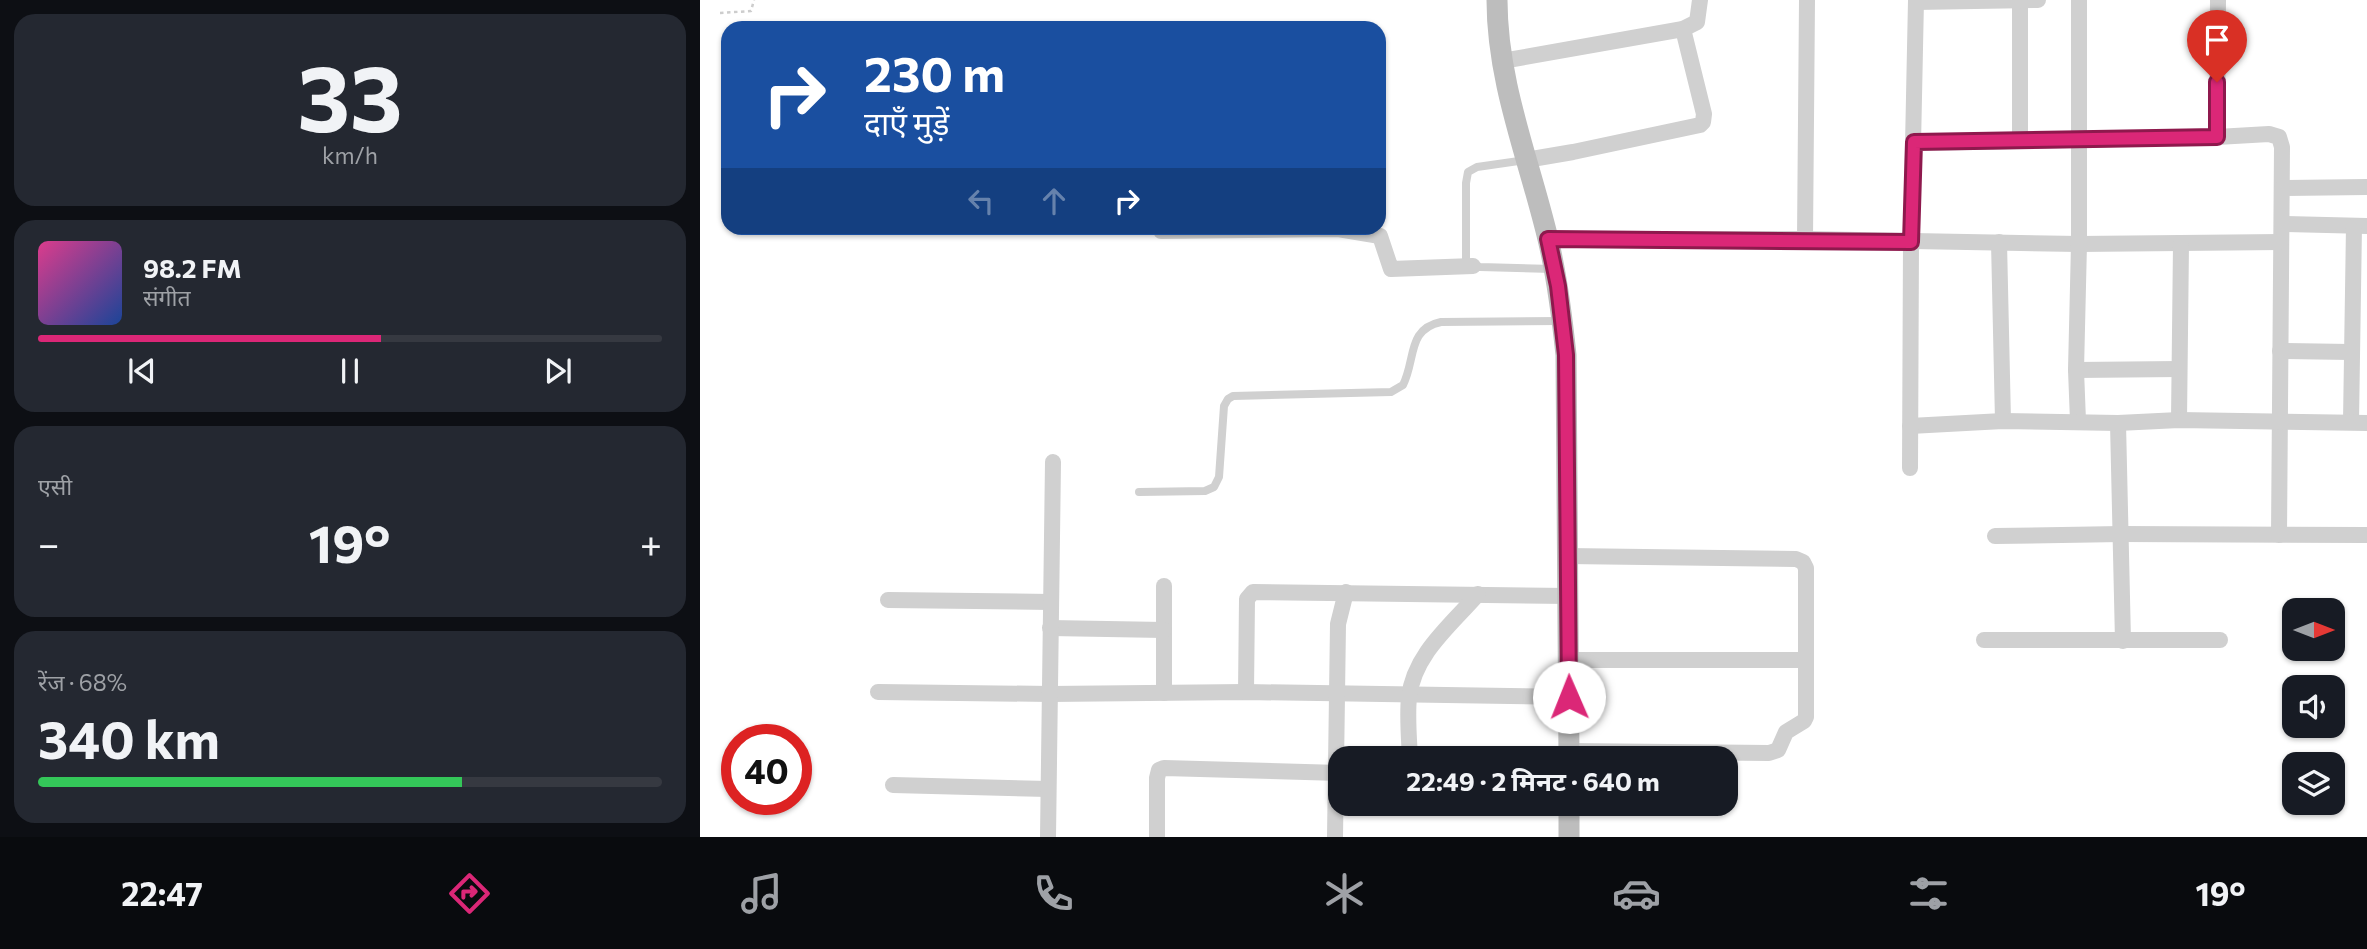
<!DOCTYPE html>
<html lang="hi">
<head>
<meta charset="utf-8">
<style>
  :root { --surface:#171b24; --page:#242831; --text:#f1f3f6; --muted:#9ea1a6; --line:#363941; --accent:#db2777 }
  body { margin:0; font-family:Commissioner,"Noto Sans Devanagari",sans-serif; background:var(--page); color:var(--text); height:100vh; display:flex; flex-direction:column; font-size:26px; white-space:nowrap }
  * { box-sizing:border-box; margin:0 }
  p { font-size:23px; color:var(--muted) }
  .icon { flex:none; width:38px; height:38px; fill:none; stroke:currentColor; stroke-width:2; stroke-linecap:round; stroke-linejoin:round }
  .map { position:relative; flex:1; overflow:hidden }
  .drawer { display:flex; flex-direction:column; gap:14px; padding:14px; background:#0d0f14; width:700px }
  .drawer>* { flex:none }
  .banner { position:absolute; left:21px; top:21px; width:665px; height:214px; border-radius:21px; box-shadow:0 2px 5px #0004; background:#1a4fa0; color:#fff; overflow:hidden }
  .needle { width:46px; rotate:90deg }
  .fabs { position:absolute; left:1582px; top:598px; display:grid; gap:14px }
  .fabs a { display:grid; place-items:center; width:63px; height:63px; border-radius:14px; background:var(--surface); box-shadow:0 2px 5px #0004; font-size:35px }
  .speed { position:absolute; left:21px; top:724px; display:flex; gap:14px; font-size:35px; font-weight:700; text-align:center }
  .speed>* { display:grid; place-content:center; width:91px; height:91px; border-radius:50%; background:var(--surface); box-shadow:0 2px 5px #0004; line-height:1 }
  .speed .limit { border:10px solid #d22; background:#fff; color:#111 }
  .pin { position:absolute; display:grid; place-items:center; width:60px; height:60px; color:#fff; margin:-72px -30px; border-radius:50% 50% 50% 0; rotate:-45deg; box-shadow:0 0 7px #0007 }
  .pin .icon { rotate:45deg }
  .me { position:absolute; width:77px; margin:-38px; rotate:359deg; stroke-linejoin:round; filter:drop-shadow(0 0 5px #0008) }
  .turn { display:flex; align-items:center; gap:24px; height:147px; padding:0 28px; font-size:32px }
  .turn .icon { width:91px; height:91px; stroke-width:2.5 }
  .turn b { display:block; font-size:49px; line-height:60px }
  .lanes { display:flex; align-items:center; height:66px; padding:0 28px; background:#0003; justify-content:center; gap:35px; direction:ltr }
  .lanes .off { opacity:.35 }
  .big { font-size:52px; font-weight:700; line-height:1.1 }
  .drawer .tile { flex:1; display:flex; flex-direction:column; justify-content:center; gap:10px; min-width:0; padding:0 24px; border-radius:21px; background:var(--page) }
  .drawer .dial { align-items:center; gap:0 }
  .dial b { font-size:91px; line-height:1 }
  .song { display:flex; align-items:center; gap:21px }
  .cover { width:84px; height:84px; border-radius:10px; background:linear-gradient(135deg,hsl(330 70% 55%),hsl(220 70% 35%)) }
  .played { height:7px; border-radius:4px; background:linear-gradient(90deg,var(--accent) 55%,var(--line) 55%) }
  .keys { display:flex; justify-content:space-around; direction:ltr }
  .heat { display:flex; justify-content:space-between; align-items:center; font-size:38px; direction:ltr }
  .charge { height:10px; border-radius:5px; background:linear-gradient(90deg,#34c759 68%,var(--line) 0) }
  .trip { position:absolute; left:628px; top:746px; width:410px; height:70px; border-radius:21px; background:var(--surface); box-shadow:0 2px 5px #0004; font-weight:700; line-height:70px; text-align:center }
  .tabs { display:flex; height:112px; justify-content:space-around; align-items:center; background:#090b0e; color:var(--muted) }
  .tabs .icon { width:49px; height:49px }
  .tabs .on { color:var(--accent) }
  .tabs b { font-size:32px; color:var(--text) }
  main { display:flex; flex:1; min-height:0 }
  .map>svg:first-child { display:block }
  .lines { fill:none; stroke-linecap:round; stroke-linejoin:round }
  .path { stroke:#cdcdcd; stroke-width:2.5; stroke-dasharray:3.5 3.5; stroke-linecap:butt }
  .lane { stroke:#d0d0d0; stroke-width:8 }
  .street { stroke:#d0d0d0; stroke-width:16 }
  .secondary { stroke:#bdbdbd; stroke-width:21 }
  .route-casing { stroke:#8e194d; stroke-width:18 }
  .route { stroke:#db2777; stroke-width:12 }
</style>
</head>
<body>
<main>
<section class="drawer">
<div class="tile dial"><b>33</b><p>km/h</p></div>
<div class="tile">
<div class="song"><i class="cover"></i><div><b>98.2 FM</b><p>संगीत</p></div></div>
<div class="played"></div>
<div class="keys"><svg class="icon" aria-label="previous" viewBox="0 0 24 24"><path d="M18 5L8 12l10 7zM5 5v14"/></svg><svg class="icon" aria-label="pause" viewBox="0 0 24 24"><path d="M8 5v14M16 5v14"/></svg><svg class="icon" aria-label="next" viewBox="0 0 24 24"><path d="M6 5l10 7-10 7zM19 5v14"/></svg></div>
</div>
<div class="tile"><p>एसी</p>
<div class="heat"><a>−</a><b class="big">19°</b><a>+</a></div>
</div>
<div class="tile"><p>रेंज · 68%</p><b class="big">340 km</b><div class="charge"></div></div>
</section>
<div class="map">
<svg width="1667" height="837" viewBox="0 0 1667 837">
  <rect width="100%" height="100%" fill="#fff"/>
  <g class="lines">
    <polyline class="path" points="20,13 51,11 54,0"/>
    <g class="lane">
      <polyline points="826,160 777,167 768,172 766,183 766,260 770,265 780,267 853,269"/>
      <path d="M439 492 505 491 514 487 519 477 524 406 528 399 533 396 691 392 703 385C716 359 707 329 741 322L860 321"/>
    </g>
    <g class="street">
      <polyline points="1320,0 1320,141"/>
      <polyline points="1216,2 1338,0"/>
      <polyline points="802,61 983,29 997,22 1000,0"/>
      <polyline points="1517,137 1518,0"/>
      <polyline points="1214,143 1517,137 1569,134 1579,137 1582,147 1579,535"/>
      <polyline points="826,160 873,152 1000,125 1003,122 1004,114 983,29"/>
      <polyline points="1582,188 1667,187"/>
      <polyline points="1582,224 1667,226"/>
      <polyline points="461,231 638,229 680,236 691,269 773,266"/>
      <polyline points="848,239 1105,239 1379,244 1581,242"/>
      <polyline points="1105,239 1107,0"/>
      <polyline points="1299,242 1303,421"/>
      <polyline points="1580,351 1650,352"/>
      <polyline points="1376,370 1479,369"/>
      <polyline points="1479,420 1481,244"/>
      <polyline points="1378,421 1376,370 1379,244 1379,0"/>
      <polyline points="1651,422 1654,226"/>
      <polyline points="1418,423 1423,641"/>
      <polyline points="1210,426 1303,421 1418,423 1479,420 1667,423"/>
      <polyline points="1210,468 1211,242 1216,0"/>
      <polyline points="1295,536 1421,534 1667,535"/>
      <polyline points="867,556 1096,559 1103,562 1106,568 1106,717 1104,721 1086,732 1078,750 1069,753 869,751"/>
      <polyline points="464,586 464,693"/>
      <polyline points="188,600 351,602"/>
      <polyline points="350,628 464,630"/>
      <polyline points="1284,640 1520,640"/>
      <polyline points="868,660 1105,660"/>
      <polyline points="178,692 350,694 546,692 868,697"/>
      <polyline points="546,692 547,599 553,592 868,596"/>
      <path d="M710 758C709 738 707 717 709 697 714 654 751 625 778 594"/>
      <polyline points="193,785 348,789"/>
      <polyline points="348,837 353,462"/>
      <polyline points="457,837 457,778 459,770 464,768 640,773"/>
      <polyline points="635,837 638,624 646,592"/>
    </g>
    <g class="secondary">
      <path d="M797 0C797 83 829 159 848 239 857 277 862 316 866 355L869 758"/>
      <polyline points="869,803 869,837"/>
    </g>
  </g>
  <g class="lines">
    <defs>
      <polyline id="route" points="869,697 866,355 858,286 848,239 1211,242 1214,142 1517,137 1517,82"/>
    </defs>
    <use href="#route" class="route-casing"/>
    <use href="#route" class="route"/>
  </g>
</svg>
<div class="fabs">
<a><svg class="needle" viewBox="-14 -14 28 28"><path d="M0-13l5 13h-10z" fill="#e53935"/><path d="M0 13l5-13h-10z" fill="#9ea1a6"/></svg></a>
<a><svg class="icon" aria-label="sound" viewBox="0 0 24 24"><path d="M4 9h4l5-4v14l-5-4H4zM17 9q2 3 0 6"/></svg></a>
<a><svg class="icon" aria-label="layers" viewBox="0 0 24 24"><path d="M12 4l9 5-9 5-9-5zM3 14l9 5 9-5"/></svg></a>
</div>
<div class="speed"><div class="limit">40</div></div>
<div class="pin" style="left:1517px;top:82px;background:#d93025"><svg class="icon" aria-label="arrive" viewBox="0 0 24 24"><path d="M6 21V4h12l-3 4 3 4H6"/></svg></div>
<svg class="me" style="left:869px;top:697px" viewBox="-20 -20 40 40"><circle r="19" fill="#fff"/><path d="M0-13L10 11 0 6-10 11z" fill="#db2777"/></svg>
<div class="trip">22:49 · 2 मिनट · 640 m</div>
<div class="banner">
<div class="turn"><svg class="icon" aria-label="right" viewBox="0 0 24 24"><path d="M7 20v-9h11M14 6l5 5-5 5"/></svg><div><b>230 m</b>दाएँ मुड़ें</div></div>
<div class="lanes"><svg class="icon off" aria-label="left" viewBox="0 0 24 24"><path d="M17 20v-9H6M10 6l-5 5 5 5"/></svg><svg class="icon off" aria-label="ahead" viewBox="0 0 24 24"><path d="M12 20V5M6 11l6-6 6 6"/></svg><svg class="icon" aria-label="right" viewBox="0 0 24 24"><path d="M7 20v-9h11M14 6l5 5-5 5"/></svg></div>
</div>
</div>
</main>
<nav class="tabs">
<b>22:47</b>
<svg class="icon on" aria-label="directions" viewBox="0 0 24 24"><path d="M12 3l9 9-9 9-9-9zM9 14v-3h6M13 9l2 2-2 2"/></svg>
<svg class="icon" aria-label="music" viewBox="0 0 24 24"><path d="M9 18V5l10-2v13"/><circle cx="6" cy="18" r="3"/><circle cx="16" cy="16" r="3"/></svg>
<svg class="icon" aria-label="phone" viewBox="0 0 24 24"><path d="M5 4h4l2 5-3 2q2 4 5 5l2-3 5 2v4C11 20 4 13 5 4z"/></svg>
<svg class="icon" aria-label="climate" viewBox="0 0 24 24"><path d="M12 3v18M4 7l16 10M4 17L20 7"/></svg>
<svg class="icon" aria-label="car" viewBox="0 0 24 24"><path d="M5 17H2v-5l4-1 3-4h7l3 4 3 1v5h-3M9 17h6M6 11h13"/><circle cx="7" cy="17" r="2"/><circle cx="17" cy="17" r="2"/></svg>
<svg class="icon" aria-label="filters" viewBox="0 0 24 24"><path d="M4 7h16M4 17h16"/><circle cx="9" cy="7" r="2"/><circle cx="15" cy="17" r="2"/></svg>
<b>19°</b>
</nav>
</body>
</html>
